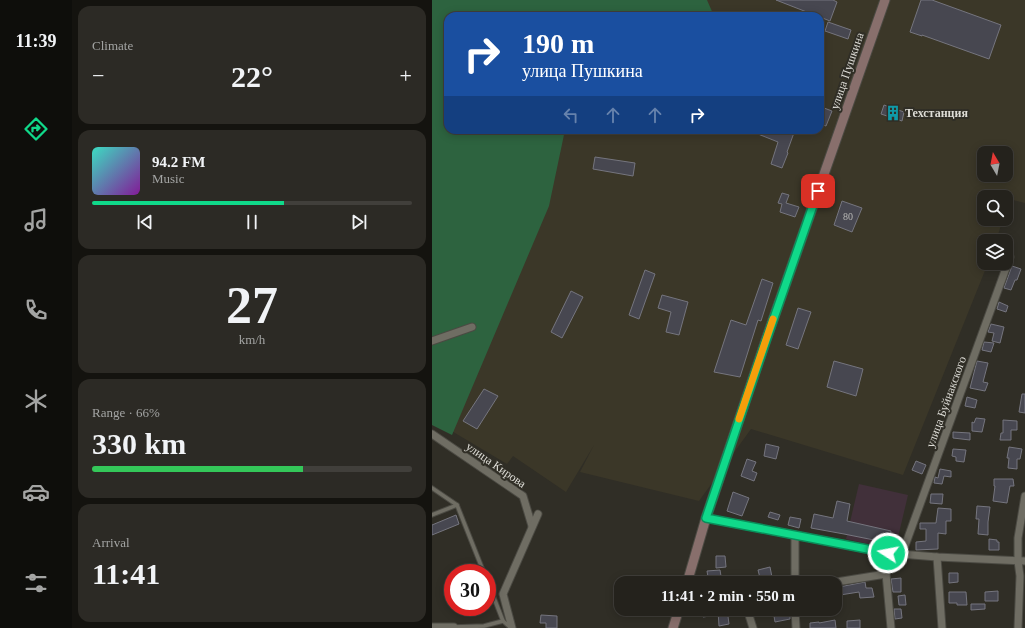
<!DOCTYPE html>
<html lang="en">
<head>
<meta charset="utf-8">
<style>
  :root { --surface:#24221c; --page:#2c2a25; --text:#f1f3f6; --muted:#a3a4a3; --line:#413f3b; --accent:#10d98a }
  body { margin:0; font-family:Georgia,serif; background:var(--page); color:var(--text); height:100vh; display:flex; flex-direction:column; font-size:15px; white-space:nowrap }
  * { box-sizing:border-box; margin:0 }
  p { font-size:13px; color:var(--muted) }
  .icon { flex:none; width:22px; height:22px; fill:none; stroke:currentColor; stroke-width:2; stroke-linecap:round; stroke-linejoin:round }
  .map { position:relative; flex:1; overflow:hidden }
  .panel { display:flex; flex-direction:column; gap:6px; padding:6px; background:#14130f; width:360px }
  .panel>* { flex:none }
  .hud { position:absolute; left:12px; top:12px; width:380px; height:122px; border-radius:12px; box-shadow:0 2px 10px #0003,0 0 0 1px var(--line); background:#1a4fa0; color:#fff; overflow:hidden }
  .needle { width:26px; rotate:350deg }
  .buttons { position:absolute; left:545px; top:146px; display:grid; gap:8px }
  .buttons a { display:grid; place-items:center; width:36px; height:36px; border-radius:8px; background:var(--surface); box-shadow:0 2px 10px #0003,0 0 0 1px var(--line); font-size:20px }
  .speed { position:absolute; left:12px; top:564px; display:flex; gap:8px; font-size:20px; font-weight:700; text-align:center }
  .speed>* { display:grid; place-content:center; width:52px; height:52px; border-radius:50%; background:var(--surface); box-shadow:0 2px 10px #0003,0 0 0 1px var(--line); line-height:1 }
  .speed .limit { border:6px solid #d22; background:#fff; color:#111 }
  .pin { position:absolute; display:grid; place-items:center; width:34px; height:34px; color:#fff; margin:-17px; border-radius:8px; box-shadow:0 2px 6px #0006 }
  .me { position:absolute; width:44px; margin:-22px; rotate:281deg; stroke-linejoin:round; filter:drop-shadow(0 0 3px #0008) }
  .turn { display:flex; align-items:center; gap:14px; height:84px; padding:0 12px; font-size:18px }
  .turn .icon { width:52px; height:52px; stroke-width:2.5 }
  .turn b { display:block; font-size:28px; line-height:34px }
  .lanes { display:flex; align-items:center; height:38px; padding:0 12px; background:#0003; justify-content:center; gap:20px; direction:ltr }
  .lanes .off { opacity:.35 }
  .big { font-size:30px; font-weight:600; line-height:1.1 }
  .panel .card { flex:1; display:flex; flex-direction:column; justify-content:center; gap:6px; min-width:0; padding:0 14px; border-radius:12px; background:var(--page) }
  .panel .dial { align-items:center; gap:0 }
  .dial b { font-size:52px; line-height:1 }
  .song { display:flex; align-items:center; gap:12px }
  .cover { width:48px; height:48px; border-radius:6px; background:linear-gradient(135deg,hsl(170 70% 55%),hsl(290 70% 35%)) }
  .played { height:4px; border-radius:2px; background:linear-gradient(90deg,var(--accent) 60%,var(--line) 60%) }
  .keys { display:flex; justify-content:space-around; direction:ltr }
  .heat { display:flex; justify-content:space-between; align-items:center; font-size:22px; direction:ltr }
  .charge { height:6px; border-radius:3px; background:linear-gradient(90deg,#34c759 66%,var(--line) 0) }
  .trip { position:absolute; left:182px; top:576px; width:228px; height:40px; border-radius:12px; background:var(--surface); box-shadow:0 2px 10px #0003,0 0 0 1px var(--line); font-weight:600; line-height:40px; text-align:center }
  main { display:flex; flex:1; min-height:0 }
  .tab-bar { display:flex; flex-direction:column; width:72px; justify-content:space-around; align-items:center; background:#0e0e0b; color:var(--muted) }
  .tab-bar .icon { width:28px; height:28px }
  .tab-bar .current { color:var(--accent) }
  .tab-bar b { font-size:18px; color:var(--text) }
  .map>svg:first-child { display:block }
  .built { fill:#3b3728; fill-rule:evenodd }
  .education { fill:#41303a }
  .green { fill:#2d633f }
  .building { fill:#474750; stroke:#75757e }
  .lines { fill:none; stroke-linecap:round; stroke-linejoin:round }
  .lane-casing { stroke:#4b4a43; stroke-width:5.5 }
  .street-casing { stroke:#4b4a43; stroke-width:9 }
  .secondary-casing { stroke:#4b4a43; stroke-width:11 }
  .lane { stroke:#6f6d63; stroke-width:3.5 }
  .street { stroke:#6f6d63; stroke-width:7 }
  .secondary { stroke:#886f6c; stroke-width:9 }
  .route-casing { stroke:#0a8d5a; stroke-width:10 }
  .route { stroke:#10d98a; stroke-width:7 }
  .slow { stroke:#f59e0b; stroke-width:7 }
  .labels { text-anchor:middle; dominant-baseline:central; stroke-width:4; stroke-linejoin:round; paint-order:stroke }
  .number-label { font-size:10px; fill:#b8b8b5 }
  .street-label { font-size:12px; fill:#deddd7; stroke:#302e26 }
  .poi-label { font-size:12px; font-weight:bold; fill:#deddd7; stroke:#302e26; text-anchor:start }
</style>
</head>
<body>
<main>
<nav class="tab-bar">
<b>11:39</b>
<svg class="icon current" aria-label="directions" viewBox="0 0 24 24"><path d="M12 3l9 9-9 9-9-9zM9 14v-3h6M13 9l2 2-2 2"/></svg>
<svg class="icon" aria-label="music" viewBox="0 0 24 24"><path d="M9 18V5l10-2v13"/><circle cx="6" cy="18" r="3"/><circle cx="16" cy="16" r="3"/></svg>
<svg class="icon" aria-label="phone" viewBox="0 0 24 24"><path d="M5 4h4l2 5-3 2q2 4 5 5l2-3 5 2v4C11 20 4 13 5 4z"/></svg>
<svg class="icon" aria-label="climate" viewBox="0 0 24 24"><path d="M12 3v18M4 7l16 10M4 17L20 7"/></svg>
<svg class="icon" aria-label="car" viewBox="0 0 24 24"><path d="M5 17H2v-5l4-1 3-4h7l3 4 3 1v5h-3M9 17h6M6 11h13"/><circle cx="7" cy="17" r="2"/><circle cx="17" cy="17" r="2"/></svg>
<svg class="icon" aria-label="filters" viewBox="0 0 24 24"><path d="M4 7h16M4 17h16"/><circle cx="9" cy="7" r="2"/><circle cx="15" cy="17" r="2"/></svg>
</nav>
<section class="panel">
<div class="card"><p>Climate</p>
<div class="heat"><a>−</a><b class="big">22°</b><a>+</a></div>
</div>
<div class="card">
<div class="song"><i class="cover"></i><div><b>94.2 FM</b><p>Music</p></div></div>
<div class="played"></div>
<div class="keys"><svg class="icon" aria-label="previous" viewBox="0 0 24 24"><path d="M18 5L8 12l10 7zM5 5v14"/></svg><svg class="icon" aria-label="pause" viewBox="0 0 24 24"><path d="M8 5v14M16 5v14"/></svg><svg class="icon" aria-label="next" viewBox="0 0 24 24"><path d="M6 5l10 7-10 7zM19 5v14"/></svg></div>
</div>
<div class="card dial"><b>27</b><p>km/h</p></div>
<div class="card"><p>Range · 66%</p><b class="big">330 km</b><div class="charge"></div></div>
<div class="card"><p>Arrival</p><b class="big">11:41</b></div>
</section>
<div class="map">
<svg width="593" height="628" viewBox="0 0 593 628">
  <rect width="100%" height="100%" fill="#302e26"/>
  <path class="built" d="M265 0H593V203L577 199 574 208V197H552V219H571L564 241H552V263H556L471 475 319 429 267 501 148 472 162 445 134 492 81 456 75 464 18 430 122 130H388V16H271ZM552 153H574V175H552Z"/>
  <polygon class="education" points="427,484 476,495 463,550 414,539"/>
  <polygon class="green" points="0,0 275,0 282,16 16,16 16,130 133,130 117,206 20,435 0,425"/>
  <g class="building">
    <polygon points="344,0 401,0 405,2 398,21 388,17 388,16 385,16"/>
    <polygon points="489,0 500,0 569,25 557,59 490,35 490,36 478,32"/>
    <polygon points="396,22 419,30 416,39 393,31"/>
    <polygon points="452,105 472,112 470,121 449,114"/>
    <polygon points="392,108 400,111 394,126 388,124 388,118"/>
    <polygon points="316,130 363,130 355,152 356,153 350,168 339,164 346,142"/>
    <polygon points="163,157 203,163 201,176 161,169"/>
    <polygon points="350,193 357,195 354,203 367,207 363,217 348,212 350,204 346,203"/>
    <polygon points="410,201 430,208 420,232 402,225"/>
    <polygon points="580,266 589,269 585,280 583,280 579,290 572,288"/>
    <polygon points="213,270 223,274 207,319 197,315"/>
    <polygon points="330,279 341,283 329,321 326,320 308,377 282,372 299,320 314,325"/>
    <polygon points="139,291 151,297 130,338 119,332"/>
    <polygon points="230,295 256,302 247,335 234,332 239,312 226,308"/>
    <polygon points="567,302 576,306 574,312 565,309"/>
    <polygon points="366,308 379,312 366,349 354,345"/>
    <polygon points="559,324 572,327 568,343 560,341 562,333 556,332"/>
    <polygon points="552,342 562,343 559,352 550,350"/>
    <polygon points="402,361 431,369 424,396 395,387"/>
    <polygon points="545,361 556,363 551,382 556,383 553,391 538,388"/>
    <polygon points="52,389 66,396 45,429 31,421"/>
    <polygon points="590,394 593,394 593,413 587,412"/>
    <polygon points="535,397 545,400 543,408 533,406"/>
    <polygon points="544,418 553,419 550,432 540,431 540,422 542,423"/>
    <polygon points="571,420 585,421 585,430 579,430 579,440 568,440 569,433 571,433"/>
    <polygon points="521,432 538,433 538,440 521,438"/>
    <polygon points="334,444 347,447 344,459 332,456"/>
    <polygon points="577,447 590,449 588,459 585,459 585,469 576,468 577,458 575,458"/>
    <polygon points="521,449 534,450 532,462 524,461 524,457 520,456"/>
    <polygon points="315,459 324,462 320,471 325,473 322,481 309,476"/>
    <polygon points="484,461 494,465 490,474 480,470"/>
    <polygon points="508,469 519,471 519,477 512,476 510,484 502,483 503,477 506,478"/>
    <polygon points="562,479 581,479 582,486 578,486 575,503 561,501 563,486 562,486"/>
    <polygon points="301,492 317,498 310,516 295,511"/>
    <polygon points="499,494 511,494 510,504 498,503"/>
    <polygon points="405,501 418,504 415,521 459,531 457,543 412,534 379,528 382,514 401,518"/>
    <polygon points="545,506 558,507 556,522 556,535 546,534 547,519 544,519"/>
    <polygon points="506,508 519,509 519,521 514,521 514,534 506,533 506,549 484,550 484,542 494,541 494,529 488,529 488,523 504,523"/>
    <polygon points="338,512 348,515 346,520 336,517"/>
    <polygon points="24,515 27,524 0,535 0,525"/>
    <polygon points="358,517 369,519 367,528 356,525"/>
    <polygon points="557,539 565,540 565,542 567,542 567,550 557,550"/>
    <polygon points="284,556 293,556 294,567 284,568"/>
    <polygon points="338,567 340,577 328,578 326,570"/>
    <polygon points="288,570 289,576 281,577 280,583 277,583 275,571"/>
    <polygon points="517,573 526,573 526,582 517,583"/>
    <polygon points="469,578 469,592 461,592 459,579"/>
    <polygon points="433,582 434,588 440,588 442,597 428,598 427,592 408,595 407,587"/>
    <polygon points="566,591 566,601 553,601 553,592"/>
    <polygon points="517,592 534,592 535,605 525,605 525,603 517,603"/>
    <polygon points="473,595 474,605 467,605 466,596"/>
    <polygon points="539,604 553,604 553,609 539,610"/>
    <polygon points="270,609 284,609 285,615 271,617"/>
    <polygon points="295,609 297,624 287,626 286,611"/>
    <polygon points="462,609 469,609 470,618 463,619"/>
    <polygon points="358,613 358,619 343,622 342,616"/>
    <polygon points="109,615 125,616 125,628 114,628 114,623 108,623"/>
    <polygon points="403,620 404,628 378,628 378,623 387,622 387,623"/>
    <polygon points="428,620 428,628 415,628 415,621"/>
  </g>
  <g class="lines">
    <defs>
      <g id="lane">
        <polyline points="0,488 25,505 52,573"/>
        <polyline points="0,515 25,505"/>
        <polyline points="55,580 71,621 78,627"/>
        <polyline points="22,627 52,626 71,621"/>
      </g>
      <g id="street">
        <polyline points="0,341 40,327"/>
        <polyline points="0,434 91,496 100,526"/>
        <polyline points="274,518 456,553 505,557 593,561"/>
        <polyline points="456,553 454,574 459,628"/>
        <polyline points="470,554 578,257"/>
        <polyline points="505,557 510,628"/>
        <polyline points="363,583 363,535"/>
        <polyline points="398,583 454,574"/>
        <polyline points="315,609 321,628"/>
        <polyline points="363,609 364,628"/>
        <polyline points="0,627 22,627"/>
        <polyline points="80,628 71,594 106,514"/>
        <polyline points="586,628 588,576 586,561 586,538 593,496"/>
      </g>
      <g id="secondary">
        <polyline points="255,583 274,518 335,337 453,0"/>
        <polyline points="241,628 247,609"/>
      </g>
    </defs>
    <use href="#lane" class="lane-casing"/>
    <use href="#street" class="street-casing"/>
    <use href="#secondary" class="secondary-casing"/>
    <use href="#lane" class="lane"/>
    <use href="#street" class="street"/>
    <use href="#secondary" class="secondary"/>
  </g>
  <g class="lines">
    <defs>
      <polyline id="route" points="386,191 335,338 274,518 456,553"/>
    </defs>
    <use href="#route" class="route-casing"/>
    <use href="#route" class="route"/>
    <polyline class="slow" points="307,419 341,319"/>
  </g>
  <defs>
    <symbol id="building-bare" viewBox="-9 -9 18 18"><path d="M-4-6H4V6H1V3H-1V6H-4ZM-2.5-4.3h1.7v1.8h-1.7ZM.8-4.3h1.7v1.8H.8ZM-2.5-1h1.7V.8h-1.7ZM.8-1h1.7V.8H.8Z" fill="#0f9aa8" stroke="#302e26" stroke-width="2.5" paint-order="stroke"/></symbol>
  </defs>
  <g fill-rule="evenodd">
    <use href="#building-bare" x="450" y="102" width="22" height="22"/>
  </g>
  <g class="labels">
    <g class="number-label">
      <text x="416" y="216">80</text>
    </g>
    <g class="street-label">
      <text transform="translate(415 71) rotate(-71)">улица Пушкина</text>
      <text transform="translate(514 402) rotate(-70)">улица Буйнакского</text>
      <text transform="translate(64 465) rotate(35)">улица Кирова</text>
    </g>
    <g class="poi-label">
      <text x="473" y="113">Техстанция</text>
    </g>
  </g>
</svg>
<div class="buttons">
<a><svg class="needle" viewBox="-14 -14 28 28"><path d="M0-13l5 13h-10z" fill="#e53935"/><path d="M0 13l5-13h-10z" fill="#a3a4a3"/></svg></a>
<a><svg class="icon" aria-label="search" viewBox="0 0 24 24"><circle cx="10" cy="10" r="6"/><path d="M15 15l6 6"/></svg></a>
<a><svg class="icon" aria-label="layers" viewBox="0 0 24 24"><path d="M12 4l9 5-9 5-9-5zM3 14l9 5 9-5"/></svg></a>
</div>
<div class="speed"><div class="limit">30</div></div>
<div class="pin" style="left:386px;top:191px;background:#d93025"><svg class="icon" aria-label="arrive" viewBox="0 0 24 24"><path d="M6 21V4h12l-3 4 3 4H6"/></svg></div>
<svg class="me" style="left:456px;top:553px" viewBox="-20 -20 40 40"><circle r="17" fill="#10d98a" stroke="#fff" stroke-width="3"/><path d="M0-11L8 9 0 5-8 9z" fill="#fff"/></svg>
<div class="trip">11:41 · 2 min · 550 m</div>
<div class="hud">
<div class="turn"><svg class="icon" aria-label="right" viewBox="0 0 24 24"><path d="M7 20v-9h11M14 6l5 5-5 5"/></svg><div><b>190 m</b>улица Пушкина</div></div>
<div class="lanes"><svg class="icon off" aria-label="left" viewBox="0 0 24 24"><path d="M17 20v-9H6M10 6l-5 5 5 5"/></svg><svg class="icon off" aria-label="ahead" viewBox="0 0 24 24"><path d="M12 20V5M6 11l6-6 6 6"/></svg><svg class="icon off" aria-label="ahead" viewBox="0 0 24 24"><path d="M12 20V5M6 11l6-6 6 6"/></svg><svg class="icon" aria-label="right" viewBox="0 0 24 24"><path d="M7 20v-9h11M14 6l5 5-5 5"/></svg></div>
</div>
</div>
</main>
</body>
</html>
